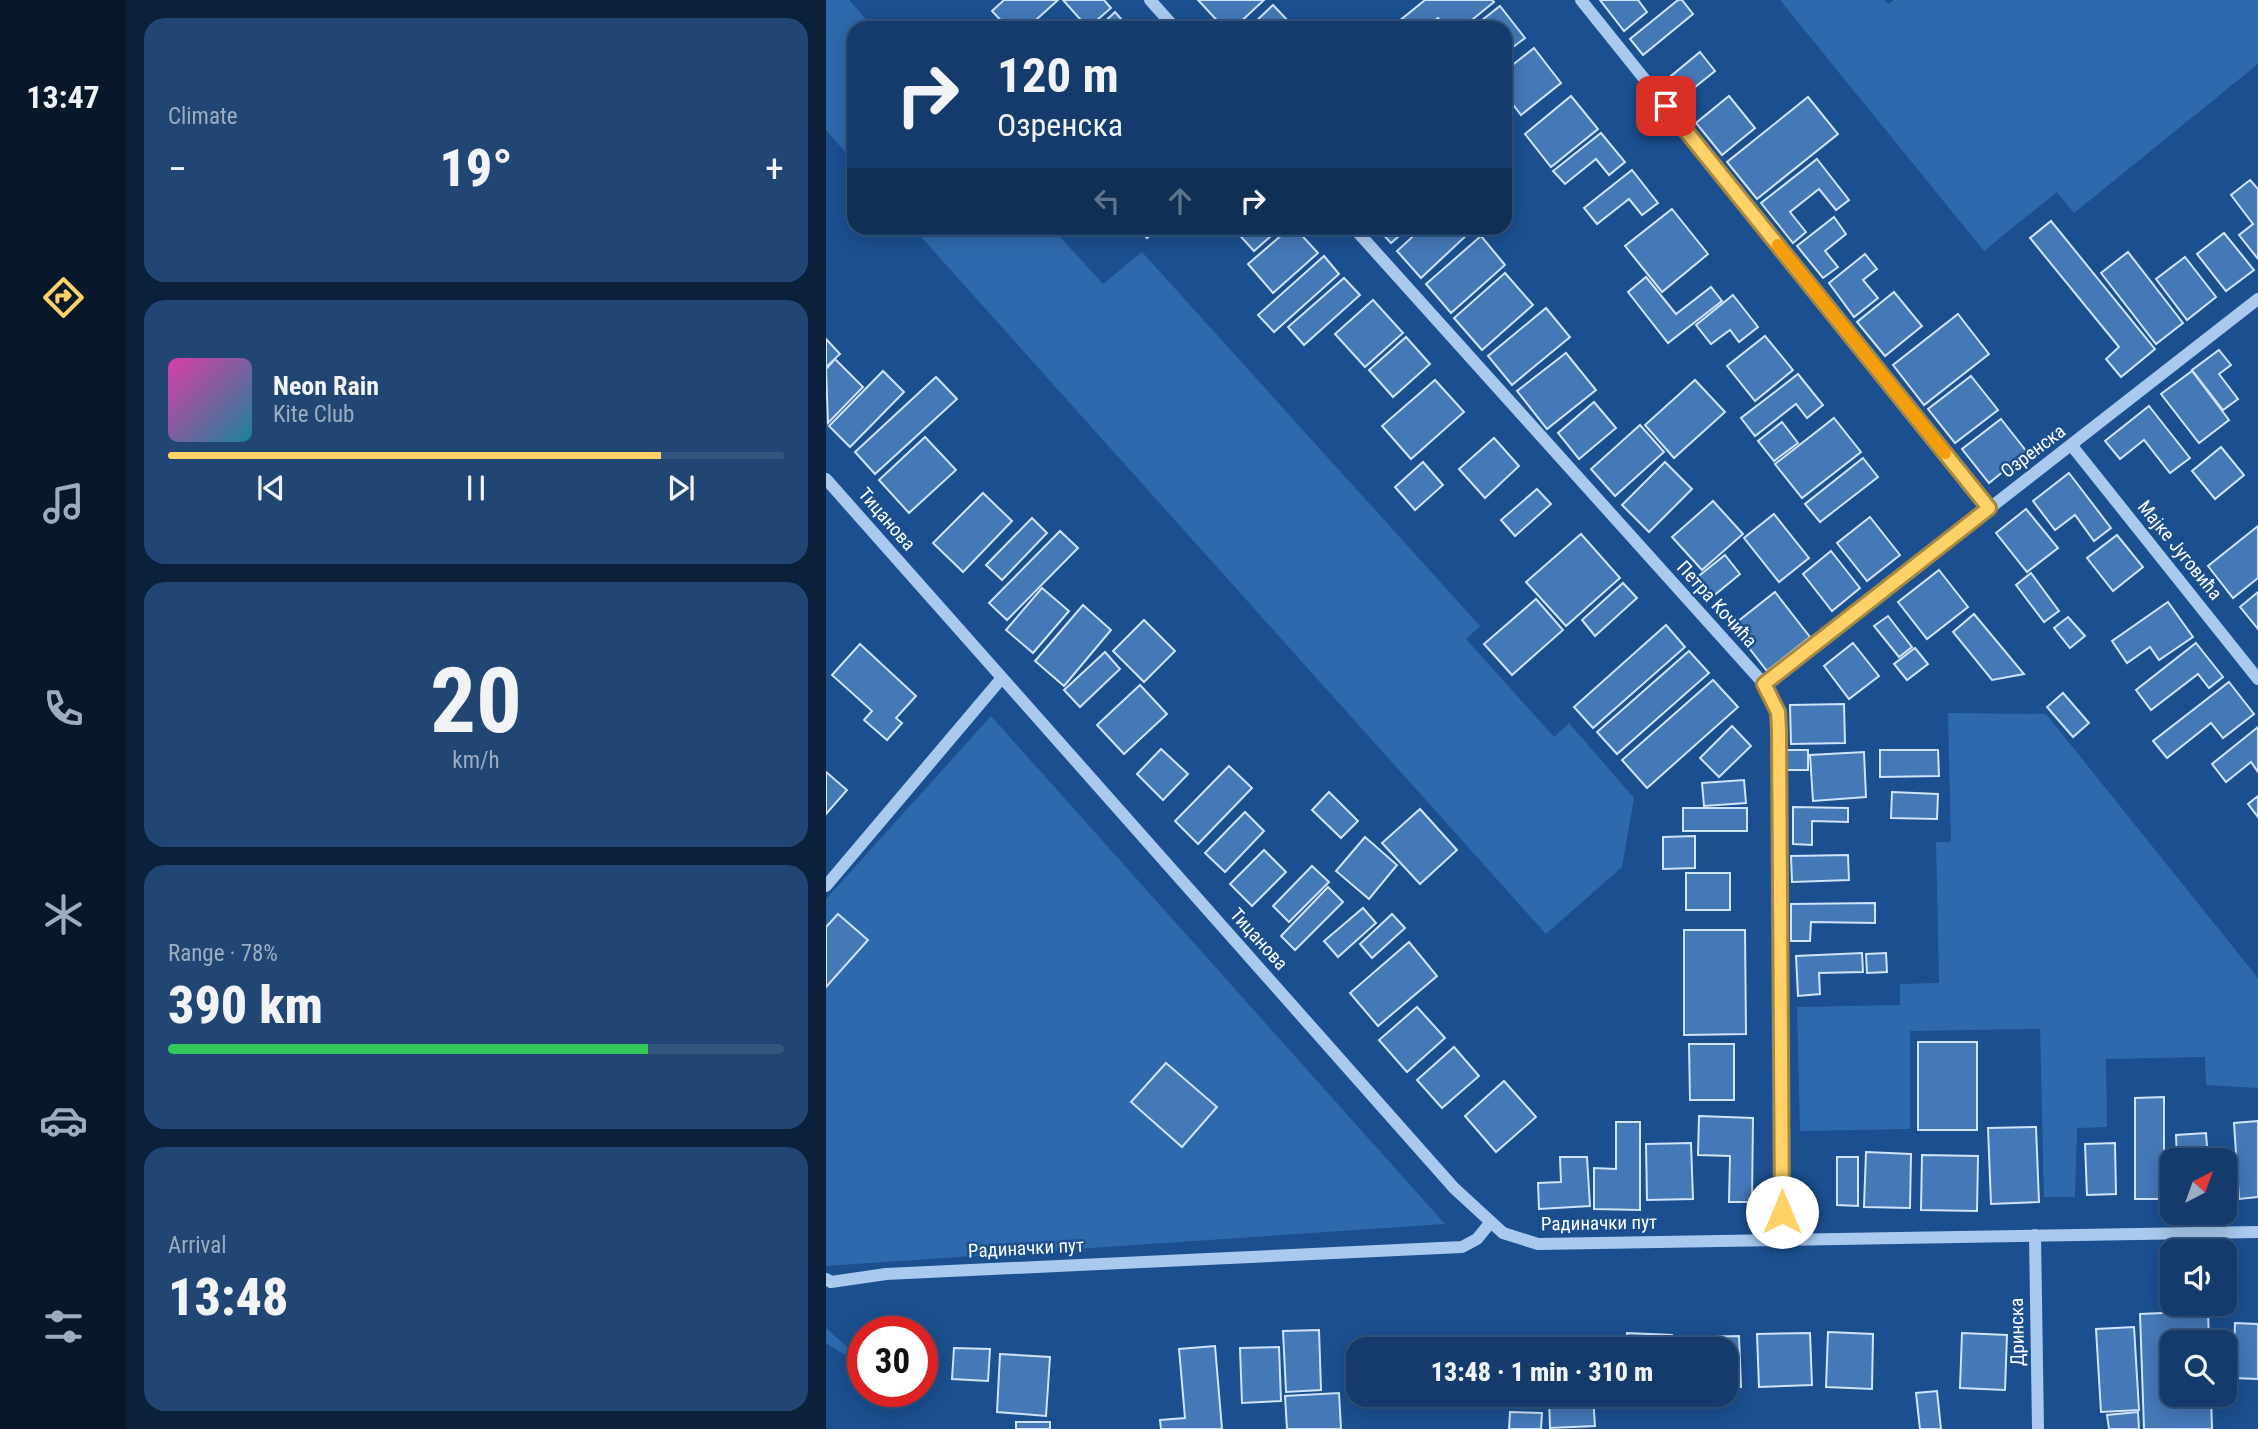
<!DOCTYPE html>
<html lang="en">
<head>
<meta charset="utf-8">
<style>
  :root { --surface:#143b6b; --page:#214673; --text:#f1f3f6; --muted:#9dadc1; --line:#33557e; --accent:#ffd166 }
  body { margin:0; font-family:"Roboto Condensed",sans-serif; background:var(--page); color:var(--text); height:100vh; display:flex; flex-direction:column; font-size:26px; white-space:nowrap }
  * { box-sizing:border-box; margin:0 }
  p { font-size:23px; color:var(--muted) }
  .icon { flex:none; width:38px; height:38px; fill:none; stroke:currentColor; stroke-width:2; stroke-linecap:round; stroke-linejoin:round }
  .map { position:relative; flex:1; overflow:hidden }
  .sheet { display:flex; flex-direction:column; gap:18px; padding:18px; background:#0b203b; width:700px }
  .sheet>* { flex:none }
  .top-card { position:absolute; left:21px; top:21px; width:665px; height:214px; border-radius:21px; box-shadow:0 4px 18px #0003,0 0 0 2px var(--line); background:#143b6b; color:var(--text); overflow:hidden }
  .needle { width:46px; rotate:41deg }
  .buttons { position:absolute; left:1334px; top:1148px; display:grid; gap:14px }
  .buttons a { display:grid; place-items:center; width:77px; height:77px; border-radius:14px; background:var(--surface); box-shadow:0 4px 18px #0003,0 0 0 2px var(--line); font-size:35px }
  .speed { position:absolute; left:21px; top:1316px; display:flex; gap:14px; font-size:35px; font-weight:700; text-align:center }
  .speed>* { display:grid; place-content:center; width:91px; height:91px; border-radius:50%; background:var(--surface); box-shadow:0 4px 18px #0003,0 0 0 2px var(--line); line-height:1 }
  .speed .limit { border:10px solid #d22; background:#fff; color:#111 }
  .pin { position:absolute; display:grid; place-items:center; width:60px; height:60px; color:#fff; margin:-30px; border-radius:14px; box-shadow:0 4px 10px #0006 }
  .me { position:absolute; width:77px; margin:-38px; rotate:0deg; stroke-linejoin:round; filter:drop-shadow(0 0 5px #0008) }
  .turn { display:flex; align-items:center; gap:24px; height:147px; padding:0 35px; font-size:32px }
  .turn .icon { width:91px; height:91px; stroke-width:2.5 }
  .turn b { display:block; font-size:49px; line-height:60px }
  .lanes { display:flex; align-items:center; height:66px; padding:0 35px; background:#0003; justify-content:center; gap:35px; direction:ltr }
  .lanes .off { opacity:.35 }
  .big { font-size:52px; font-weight:800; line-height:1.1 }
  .sheet .card { flex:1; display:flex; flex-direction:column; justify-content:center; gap:10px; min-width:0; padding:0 24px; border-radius:21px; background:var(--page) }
  .sheet .dial { align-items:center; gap:0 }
  .dial b { font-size:91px; line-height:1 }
  .song { display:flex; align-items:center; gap:21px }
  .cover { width:84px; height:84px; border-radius:10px; background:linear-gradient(135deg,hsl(320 70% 55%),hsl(190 70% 35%)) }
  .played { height:7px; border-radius:4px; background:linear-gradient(90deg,var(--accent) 80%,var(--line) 80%) }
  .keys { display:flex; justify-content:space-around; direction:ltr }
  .heat { display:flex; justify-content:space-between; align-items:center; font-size:38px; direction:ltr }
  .charge { height:10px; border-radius:5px; background:linear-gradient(90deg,#34c759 78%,var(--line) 0) }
  .trip { position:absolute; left:520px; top:1337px; width:392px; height:70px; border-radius:21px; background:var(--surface); box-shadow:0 4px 18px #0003,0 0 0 2px var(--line); font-weight:800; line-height:70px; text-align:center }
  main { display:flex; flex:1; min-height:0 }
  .tab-bar { display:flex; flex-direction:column; width:126px; justify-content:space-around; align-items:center; background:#08182b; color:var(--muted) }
  .tab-bar .icon { width:49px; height:49px }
  .tab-bar .current { color:var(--accent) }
  .tab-bar b { font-size:32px; color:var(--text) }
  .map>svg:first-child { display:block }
  .green { fill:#2e69ad }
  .building { fill:#4478b7; stroke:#cfe3fa; stroke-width:2 }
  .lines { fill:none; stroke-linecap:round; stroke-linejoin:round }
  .minor { stroke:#a9c9ee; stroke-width:12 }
  .route-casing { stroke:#a68842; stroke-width:18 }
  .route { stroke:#ffd166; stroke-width:12 }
  .slow { stroke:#f59e0b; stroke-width:12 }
  .labels { text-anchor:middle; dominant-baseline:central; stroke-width:5; stroke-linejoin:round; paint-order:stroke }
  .street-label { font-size:19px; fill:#fff; stroke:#1b4f8f }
</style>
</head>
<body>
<main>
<nav class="tab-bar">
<b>13:47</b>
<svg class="icon current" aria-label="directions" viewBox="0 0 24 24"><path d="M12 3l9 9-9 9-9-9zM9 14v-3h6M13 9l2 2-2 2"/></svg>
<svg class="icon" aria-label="music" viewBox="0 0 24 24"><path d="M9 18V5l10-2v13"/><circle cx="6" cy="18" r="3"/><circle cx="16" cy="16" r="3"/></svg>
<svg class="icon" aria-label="phone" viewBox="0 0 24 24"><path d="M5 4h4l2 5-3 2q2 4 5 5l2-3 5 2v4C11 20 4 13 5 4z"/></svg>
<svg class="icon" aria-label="climate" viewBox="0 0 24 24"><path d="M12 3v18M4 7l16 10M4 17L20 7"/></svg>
<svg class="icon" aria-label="car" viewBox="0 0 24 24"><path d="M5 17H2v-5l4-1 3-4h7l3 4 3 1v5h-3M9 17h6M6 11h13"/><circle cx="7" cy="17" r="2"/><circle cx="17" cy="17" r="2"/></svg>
<svg class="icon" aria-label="filters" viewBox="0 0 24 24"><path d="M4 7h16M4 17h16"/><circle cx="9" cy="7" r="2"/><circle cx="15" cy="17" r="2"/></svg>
</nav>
<section class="sheet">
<div class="card"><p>Climate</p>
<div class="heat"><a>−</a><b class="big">19°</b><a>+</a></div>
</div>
<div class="card">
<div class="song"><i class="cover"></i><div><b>Neon Rain</b><p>Kite Club</p></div></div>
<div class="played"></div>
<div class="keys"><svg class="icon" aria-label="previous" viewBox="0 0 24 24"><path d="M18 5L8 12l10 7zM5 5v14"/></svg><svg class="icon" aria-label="pause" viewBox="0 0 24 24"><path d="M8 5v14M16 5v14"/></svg><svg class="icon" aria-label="next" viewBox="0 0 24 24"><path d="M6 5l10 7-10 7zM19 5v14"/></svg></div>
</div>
<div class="card dial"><b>20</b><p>km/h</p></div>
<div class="card"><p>Range · 78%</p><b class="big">390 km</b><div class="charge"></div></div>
<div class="card"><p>Arrival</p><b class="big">13:48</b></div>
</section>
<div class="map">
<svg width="1432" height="1429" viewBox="0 0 1432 1429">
  <rect width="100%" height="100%" fill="#1b4f8f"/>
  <g class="green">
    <polygon points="0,0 23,0 48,28 28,28 28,162 0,130"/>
    <polygon points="954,0 1059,0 1062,4 1068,0 1432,0 1432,64 1248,213 1231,192 1158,251"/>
    <polygon points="87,228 226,228 277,284 316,252 654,626 640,639 728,737 743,723 808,798 796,867 720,934"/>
    <polygon points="1122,713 1220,714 1432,978 1432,1088 1380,1085 1379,1057 1280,1059 1281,1127 1251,1128 1249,1197 1218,1197 1214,1029 1084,1031 1084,1129 974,1131 971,1007 1074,1005 1074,984 1113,983 1110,842 1125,842"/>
    <polygon points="165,716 619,1224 0,1266 0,899"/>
    <polygon points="0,1328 37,1361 37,1366 0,1343"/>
  </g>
  <g class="building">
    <polygon points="178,0 232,0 201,28 182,28 166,11"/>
    <polygon points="237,0 278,0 285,8 262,28"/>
    <polygon points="372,0 438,0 408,28 398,28"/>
    <polygon points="599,0 666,0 668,2 636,28 620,28 612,18 599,28 577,28 572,22"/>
    <polygon points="774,0 812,0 821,12 798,31"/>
    <polygon points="852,0 856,0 867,14 817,55 804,39"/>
    <polygon points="447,5 467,26 423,28"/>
    <polygon points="674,6 699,38 679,53 679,28 646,28"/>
    <polygon points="289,12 303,28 272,28"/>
    <polygon points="708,48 735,83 695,115 679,94 679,71"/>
    <polygon points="874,52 889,71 854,99 839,81"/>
    <polygon points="745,96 772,129 725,167 699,134"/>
    <polygon points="903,96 929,128 896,155 870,123"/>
    <polygon points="982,97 1012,134 931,199 901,162"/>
    <polygon points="775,133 799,162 783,175 770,159 739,184 727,171"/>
    <polygon points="991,159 1023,200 1010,210 993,189 964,212 980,232 967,243 935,203"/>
    <polygon points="806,170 832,203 816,215 803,199 771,224 758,208"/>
    <polygon points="1424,180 1432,189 1432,259 1413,235 1427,224 1405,195"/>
    <polygon points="846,209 882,254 836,292 799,246"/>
    <polygon points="1008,217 1020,234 999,251 1012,267 997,278 971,246"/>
    <polygon points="1225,221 1329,349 1295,377 1280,359 1293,347 1204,238"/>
    <polygon points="312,228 333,228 321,238"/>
    <polygon points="407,228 454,228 428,251"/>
    <polygon points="464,228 469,228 492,253 447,293 422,264"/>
    <polygon points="551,228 577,228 580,230 565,243"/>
    <polygon points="596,228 640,228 644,232 595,278 571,251"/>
    <polygon points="1398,233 1428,270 1400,291 1371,254"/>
    <polygon points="655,236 679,265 625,313 600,284"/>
    <polygon points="1302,252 1357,323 1330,344 1275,273"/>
    <polygon points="1039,254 1051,269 1037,280 1052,298 1028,317 1003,283"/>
    <polygon points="498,256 513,274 448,332 432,315"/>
    <polygon points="1359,257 1390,297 1361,320 1330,279"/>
    <polygon points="679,273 707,305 656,350 628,318"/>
    <polygon points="820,277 850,314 885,287 896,301 842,343 802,292"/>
    <polygon points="518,278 534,295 478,345 462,327"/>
    <polygon points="1068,292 1096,326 1059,356 1031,322"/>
    <polygon points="907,295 932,327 913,342 904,330 885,344 870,325"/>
    <polygon points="547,300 577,333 539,367 509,334"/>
    <polygon points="720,308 744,337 686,385 662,356"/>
    <polygon points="1132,314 1163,354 1098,405 1067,365"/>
    <polygon points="939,336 967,370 929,401 901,366"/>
    <polygon points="580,337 604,364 567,397 543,370"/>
    <polygon points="0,339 14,354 0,367"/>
    <polygon points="1393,350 1405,365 1393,374 1412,399 1397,410 1366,370"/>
    <polygon points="740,353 770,390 721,429 691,391"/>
    <polygon points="9,359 37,387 2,423 0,369"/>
    <polygon points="57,371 78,392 24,447 3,426"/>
    <polygon points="1366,371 1403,420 1373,443 1335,394"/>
    <polygon points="972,374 997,405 981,418 970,404 929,436 915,418"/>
    <polygon points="1145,376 1172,410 1129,443 1102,409"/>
    <polygon points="110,377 131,399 49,474 29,452"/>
    <polygon points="609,380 638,412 585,459 556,426"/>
    <polygon points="869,380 899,412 848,458 819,425"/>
    <polygon points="768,402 790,428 753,459 732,433"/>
    <polygon points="1323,406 1364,458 1344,473 1318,440 1294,459 1279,441"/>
    <polygon points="1008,418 1035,452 976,498 949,464"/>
    <polygon points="1175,419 1201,452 1163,483 1136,449"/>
    <polygon points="956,422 972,443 948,461 932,441"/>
    <polygon points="814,425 838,452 789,496 765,469"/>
    <polygon points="99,437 130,470 83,513 53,480"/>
    <polygon points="668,438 693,466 659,498 633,469"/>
    <polygon points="1395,447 1418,475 1389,499 1366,471"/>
    <polygon points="1037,458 1052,477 994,522 979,504"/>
    <polygon points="597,462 617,485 589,510 569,487"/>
    <polygon points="839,462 866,489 823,532 796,505"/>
    <polygon points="1243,473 1285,528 1268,541 1249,515 1229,530 1207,501"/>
    <polygon points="711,489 725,504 689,536 675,520"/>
    <polygon points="157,493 186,521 137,572 107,543"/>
    <polygon points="887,501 917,534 876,570 846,537"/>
    <polygon points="1200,509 1232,548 1201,572 1170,533"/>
    <polygon points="948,514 983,558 953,582 918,538"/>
    <polygon points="1044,517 1074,555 1041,581 1011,543"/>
    <polygon points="206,518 221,533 176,580 160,565"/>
    <polygon points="1432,526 1432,578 1407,598 1382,566"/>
    <polygon points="234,531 252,548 181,620 163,603"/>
    <polygon points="755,534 794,578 740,626 700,582"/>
    <polygon points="1291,535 1317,567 1287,591 1261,558"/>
    <polygon points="1005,551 1034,588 1006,611 977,574"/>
    <polygon points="899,555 914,574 880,602 864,583"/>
    <polygon points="1113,570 1142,607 1101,639 1072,602"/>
    <polygon points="1205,573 1233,611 1218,622 1190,585"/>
    <polygon points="797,583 811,598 769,636 756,620"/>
    <polygon points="216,588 243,611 207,653 180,630"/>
    <polygon points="949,592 984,637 941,671 906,626"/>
    <polygon points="1432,592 1432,629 1414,607"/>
    <polygon points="710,599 737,630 686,675 658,644"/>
    <polygon points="1342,602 1367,637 1333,660 1324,647 1301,663 1286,641"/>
    <polygon points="257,605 285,630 238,686 209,661"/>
    <polygon points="1148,614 1198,674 1166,680 1127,632"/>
    <polygon points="1062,616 1086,647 1073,657 1048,626"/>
    <polygon points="1242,617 1259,636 1244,648 1228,628"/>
    <polygon points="318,620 349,651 318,682 287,651"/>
    <polygon points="840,625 859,647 767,728 748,707"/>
    <polygon points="1027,643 1053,676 1023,699 998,666"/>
    <polygon points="1370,643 1397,677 1383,688 1372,674 1325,710 1310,690"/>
    <polygon points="34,644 90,696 70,718 76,723 61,740 38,720 46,711 6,675"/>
    <polygon points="1089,648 1102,664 1081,680 1068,664"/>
    <polygon points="863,651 883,673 791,754 771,732"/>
    <polygon points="279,652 294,669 254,707 238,690"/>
    <polygon points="887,680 912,707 821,788 796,760"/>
    <polygon points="1403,682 1428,714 1397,738 1385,723 1341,758 1327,741"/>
    <polygon points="314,685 341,714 298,754 271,725"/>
    <polygon points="1237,693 1263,723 1247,737 1221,707"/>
    <polygon points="1018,704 1019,743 965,744 964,705"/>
    <polygon points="906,726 925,746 893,777 874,758"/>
    <polygon points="1432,727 1432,772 1425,762 1400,782 1386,764"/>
    <polygon points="335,749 362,774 337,800 311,774"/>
    <polygon points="960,750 982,750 982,770 961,770"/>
    <polygon points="1054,750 1112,750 1113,776 1054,777"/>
    <polygon points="1038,752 1040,797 987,801 984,755"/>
    <polygon points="403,766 426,788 372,844 349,821"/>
    <polygon points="0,772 21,790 0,814"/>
    <polygon points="918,780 920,803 878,806 876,783"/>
    <polygon points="503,792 532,821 515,838 486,810"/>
    <polygon points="1066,792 1112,794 1111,819 1065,818"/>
    <polygon points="1432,796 1432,817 1422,804"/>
    <polygon points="967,807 1022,808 1022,822 986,821 986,845 967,844"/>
    <rect x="857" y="808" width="64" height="23"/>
    <polygon points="594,809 631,850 594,884 556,843"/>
    <polygon points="419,812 438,831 399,872 379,853"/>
    <polygon points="869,836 869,868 837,869 837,837"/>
    <polygon points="539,837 571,865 543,899 510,871"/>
    <polygon points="438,850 460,872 426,906 404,884"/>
    <polygon points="1022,855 1023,880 966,882 965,856"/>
    <polygon points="486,866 503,882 463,922 447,906"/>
    <rect x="860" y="873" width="44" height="37"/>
    <polygon points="502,887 517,902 469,950 455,936"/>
    <polygon points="1049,903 1049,923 985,922 984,941 965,941 965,904"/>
    <polygon points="537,908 550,923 512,957 498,941"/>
    <polygon points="12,914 42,940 0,987 0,927"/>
    <polygon points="566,914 579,928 546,958 534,944"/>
    <polygon points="858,930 919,930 920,1034 858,1035"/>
    <polygon points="583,942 611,976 552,1026 524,993"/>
    <polygon points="1036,953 1037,972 993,973 994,994 972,996 970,956"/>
    <polygon points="1060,953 1061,972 1041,973 1040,954"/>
    <polygon points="591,1007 619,1038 581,1072 553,1040"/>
    <rect x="1092" y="1042" width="59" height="88"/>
    <polygon points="863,1044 908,1044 908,1100 864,1100"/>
    <polygon points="628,1047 653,1076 616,1108 591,1080"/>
    <polygon points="340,1063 391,1107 356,1147 305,1102"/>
    <polygon points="678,1081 710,1117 670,1152 639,1116"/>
    <polygon points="1338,1097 1338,1199 1309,1199 1309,1098"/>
    <polygon points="873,1116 927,1118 926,1202 903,1202 904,1156 872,1155"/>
    <polygon points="1432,1121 1432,1197 1413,1199 1408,1123"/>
    <polygon points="790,1122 814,1122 814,1210 768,1209 768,1168 790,1169"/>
    <polygon points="1210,1127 1213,1202 1165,1204 1162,1128"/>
    <polygon points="1380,1133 1382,1160 1351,1160 1350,1135"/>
    <polygon points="865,1143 867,1199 821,1200 820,1144"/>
    <polygon points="1289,1143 1290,1194 1261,1195 1259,1144"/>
    <polygon points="1040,1152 1085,1154 1084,1208 1038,1207"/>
    <polygon points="1096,1155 1152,1156 1151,1211 1095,1210"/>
    <polygon points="734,1157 761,1157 764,1206 713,1209 712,1183 735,1182"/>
    <polygon points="1011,1157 1032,1157 1032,1206 1011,1205"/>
    <polygon points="1382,1311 1383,1342 1346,1342 1346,1395 1385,1395 1386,1429 1318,1429 1314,1314"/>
    <polygon points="1409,1323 1432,1324 1432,1379 1407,1378"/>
    <polygon points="1308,1327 1313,1410 1275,1412 1270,1329"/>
    <polygon points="493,1330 495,1390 460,1392 457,1331"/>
    <polygon points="1002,1332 1047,1334 1046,1389 1000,1387"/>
    <polygon points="801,1333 846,1335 846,1349 800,1349"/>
    <polygon points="984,1333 986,1385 933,1387 931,1334"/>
    <polygon points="1136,1333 1181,1335 1179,1390 1134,1388"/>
    <polygon points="913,1336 915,1387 900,1387 900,1349 866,1349 866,1337"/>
    <polygon points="668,1340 713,1341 713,1349 667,1349"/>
    <polygon points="741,1341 787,1342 787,1349 741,1349"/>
    <polygon points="605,1342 650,1343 650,1349 604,1349"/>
    <polygon points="588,1344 588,1349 540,1349 540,1346"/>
    <polygon points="389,1346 396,1429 335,1429 334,1420 359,1418 353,1349"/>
    <polygon points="453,1347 455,1401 416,1403 414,1348"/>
    <polygon points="128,1348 164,1349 162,1381 126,1379"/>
    <polygon points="174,1354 224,1357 220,1416 171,1412"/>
    <polygon points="1111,1391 1115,1429 1094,1429 1090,1393"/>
    <polygon points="513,1393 515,1429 461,1429 459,1396"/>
    <polygon points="541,1395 590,1395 590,1401 542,1403"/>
    <polygon points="603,1395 648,1395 648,1398 603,1397"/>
    <polygon points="767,1396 769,1426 724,1428 723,1398"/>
    <polygon points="684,1412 716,1413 715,1429 683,1429"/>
    <polygon points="1312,1412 1313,1429 1283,1429 1281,1415"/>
    <rect x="190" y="1422" width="34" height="7"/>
  </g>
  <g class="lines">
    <g class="minor">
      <polyline points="324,0 349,28"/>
      <polyline points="755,0 1163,508"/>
      <polyline points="528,228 938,684 952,712 957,1238"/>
      <polyline points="1246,446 1432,679"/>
      <polyline points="0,479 628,1188 677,1233 712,1244 1432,1232"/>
      <polyline points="938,684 1432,299"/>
      <polyline points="0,886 175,679"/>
      <polyline points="1209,1235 1212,1429"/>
      <polyline points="0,1279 5,1282 60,1274 636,1247 651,1239 664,1223"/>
    </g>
  </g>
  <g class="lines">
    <defs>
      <polyline id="route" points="840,106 1163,508 938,684 952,712 953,730 956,1212"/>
    </defs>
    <use href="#route" class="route-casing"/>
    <use href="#route" class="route"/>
    <polyline class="slow" points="952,245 1119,453"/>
  </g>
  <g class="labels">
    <g class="street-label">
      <text transform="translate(1207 451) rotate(-37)">Озренска</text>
      <text transform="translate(61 519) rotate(49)">Тицанова</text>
      <text transform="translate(1354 550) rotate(51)">Мајке Југовића</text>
      <text transform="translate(891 604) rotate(48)">Петра Кочића</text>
      <text transform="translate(433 939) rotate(48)">Тицанова</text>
      <text transform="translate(773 1223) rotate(-1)">Радиначки пут</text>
      <text transform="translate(200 1248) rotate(-3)">Радиначки пут</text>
      <text transform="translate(1191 1332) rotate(-91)">Дринска</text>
    </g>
  </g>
</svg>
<div class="buttons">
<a><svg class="needle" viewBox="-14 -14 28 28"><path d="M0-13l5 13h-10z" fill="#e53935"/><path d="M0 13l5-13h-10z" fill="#9dadc1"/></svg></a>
<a><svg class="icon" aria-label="sound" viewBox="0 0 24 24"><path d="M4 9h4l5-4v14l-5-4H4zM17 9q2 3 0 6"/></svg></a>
<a><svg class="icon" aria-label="search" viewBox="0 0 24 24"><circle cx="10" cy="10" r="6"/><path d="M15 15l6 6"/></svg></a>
</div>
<div class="speed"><div class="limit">30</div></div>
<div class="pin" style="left:840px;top:106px;background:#d93025"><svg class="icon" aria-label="arrive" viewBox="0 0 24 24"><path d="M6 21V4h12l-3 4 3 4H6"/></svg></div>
<svg class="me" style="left:956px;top:1212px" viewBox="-20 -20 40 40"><circle r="19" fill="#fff"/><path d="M0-13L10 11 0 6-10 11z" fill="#ffd166"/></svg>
<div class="trip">13:48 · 1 min · 310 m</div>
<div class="top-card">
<div class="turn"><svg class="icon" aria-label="right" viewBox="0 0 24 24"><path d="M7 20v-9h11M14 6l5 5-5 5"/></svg><div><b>120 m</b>Озренска</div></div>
<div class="lanes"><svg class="icon off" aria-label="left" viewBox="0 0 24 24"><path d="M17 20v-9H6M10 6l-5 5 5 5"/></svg><svg class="icon off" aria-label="ahead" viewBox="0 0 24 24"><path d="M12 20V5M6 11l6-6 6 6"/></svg><svg class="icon" aria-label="right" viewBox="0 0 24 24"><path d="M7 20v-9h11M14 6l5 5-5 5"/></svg></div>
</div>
</div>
</main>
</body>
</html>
